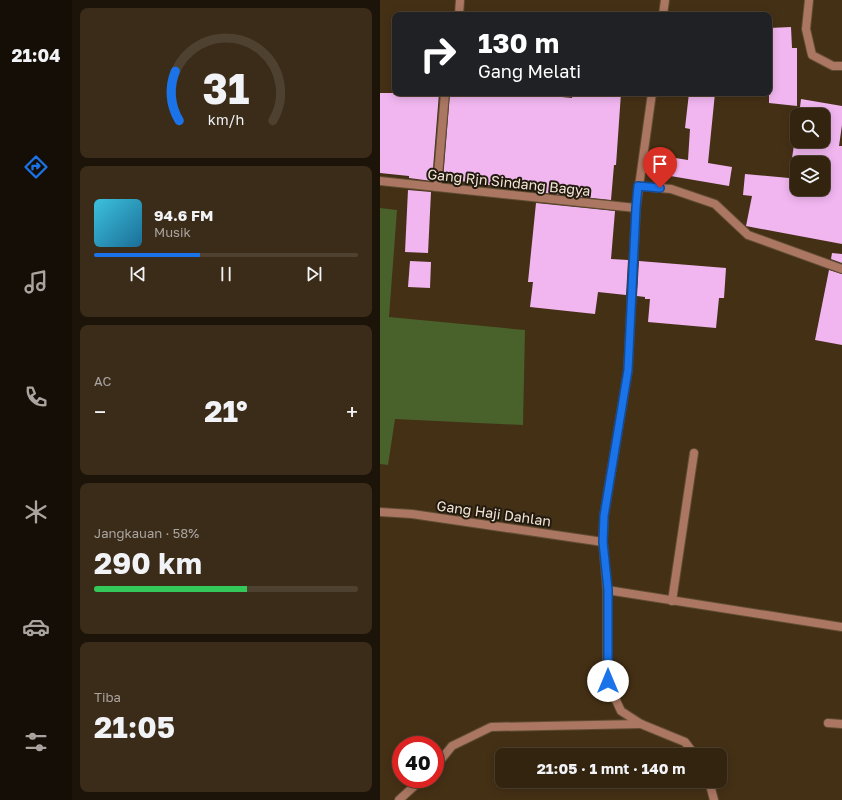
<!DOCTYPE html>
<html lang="id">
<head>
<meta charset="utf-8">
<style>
  :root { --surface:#332410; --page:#3b2c19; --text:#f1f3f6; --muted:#a9a49f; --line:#4e4130; --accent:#1a73e8 }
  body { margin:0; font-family:"Golos Text",sans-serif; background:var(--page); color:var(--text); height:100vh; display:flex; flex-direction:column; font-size:15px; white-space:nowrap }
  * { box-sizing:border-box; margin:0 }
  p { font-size:13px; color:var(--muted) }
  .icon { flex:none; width:22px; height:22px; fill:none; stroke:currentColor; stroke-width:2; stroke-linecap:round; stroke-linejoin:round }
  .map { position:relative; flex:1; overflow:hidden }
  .details { display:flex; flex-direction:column; gap:8px; padding:8px; background:#1c1409; width:308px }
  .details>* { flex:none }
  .guide { position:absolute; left:12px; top:12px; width:380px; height:84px; border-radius:8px; box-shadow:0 2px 10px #0003,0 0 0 1px var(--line); background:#202124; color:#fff; overflow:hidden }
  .buttons { position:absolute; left:410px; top:108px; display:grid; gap:8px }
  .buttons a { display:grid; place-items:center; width:40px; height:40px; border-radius:8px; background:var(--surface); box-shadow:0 2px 10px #0003,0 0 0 1px var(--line); font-size:20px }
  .speed { position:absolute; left:12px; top:736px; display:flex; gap:8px; font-size:20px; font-weight:700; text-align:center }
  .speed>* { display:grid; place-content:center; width:52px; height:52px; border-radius:50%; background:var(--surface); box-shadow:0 2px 10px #0003,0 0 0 1px var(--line); line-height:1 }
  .speed .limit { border:6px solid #d22; background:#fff; color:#111 }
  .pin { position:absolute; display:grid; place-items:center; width:34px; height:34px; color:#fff; margin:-41px -17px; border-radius:50% 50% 50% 0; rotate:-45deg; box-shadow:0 0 4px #0007 }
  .pin .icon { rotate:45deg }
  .me { position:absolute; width:44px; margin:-22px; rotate:0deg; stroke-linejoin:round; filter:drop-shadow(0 0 3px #0008) }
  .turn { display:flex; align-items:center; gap:14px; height:84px; padding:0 20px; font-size:18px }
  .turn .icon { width:52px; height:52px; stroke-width:2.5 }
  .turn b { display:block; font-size:28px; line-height:34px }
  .big { font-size:30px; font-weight:700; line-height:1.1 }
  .details .card { flex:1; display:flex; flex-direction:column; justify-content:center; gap:6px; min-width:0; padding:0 14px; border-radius:8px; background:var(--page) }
  .details .dial { align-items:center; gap:0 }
  .dial svg { height:104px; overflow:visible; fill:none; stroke:var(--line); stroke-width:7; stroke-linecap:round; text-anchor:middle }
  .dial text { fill:var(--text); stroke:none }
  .song { display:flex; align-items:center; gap:12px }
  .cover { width:48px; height:48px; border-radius:6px; background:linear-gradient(135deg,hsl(190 70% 55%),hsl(200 70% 35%)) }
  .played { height:4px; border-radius:2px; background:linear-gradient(90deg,var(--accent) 40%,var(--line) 40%) }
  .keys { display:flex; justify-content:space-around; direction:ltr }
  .heat { display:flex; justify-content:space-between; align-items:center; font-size:22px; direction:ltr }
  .charge { height:6px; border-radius:3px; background:linear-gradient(90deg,#34c759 58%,var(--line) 0) }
  .trip { position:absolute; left:115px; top:748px; width:232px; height:40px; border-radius:8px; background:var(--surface); box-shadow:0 2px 10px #0003,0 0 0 1px var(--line); font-weight:700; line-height:40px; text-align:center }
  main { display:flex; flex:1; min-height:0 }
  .menu { display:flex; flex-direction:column; width:72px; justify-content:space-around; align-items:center; background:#140e06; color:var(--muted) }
  .menu .icon { width:28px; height:28px }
  .menu .active { color:var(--accent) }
  .menu b { font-size:18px; color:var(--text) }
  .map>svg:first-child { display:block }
  .green { fill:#49612a }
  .building { fill:#f1b6f0; fill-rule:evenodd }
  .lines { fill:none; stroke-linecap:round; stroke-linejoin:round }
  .minor-casing { stroke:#604d34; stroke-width:10 }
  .tertiary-casing { stroke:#604d34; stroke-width:10 }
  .minor { stroke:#ab7762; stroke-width:8 }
  .tertiary { stroke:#ab7762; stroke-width:8 }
  .route-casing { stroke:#114b97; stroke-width:10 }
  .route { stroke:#1a73e8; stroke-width:7 }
  .labels { text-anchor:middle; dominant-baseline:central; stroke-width:4; stroke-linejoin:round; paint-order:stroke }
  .street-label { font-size:14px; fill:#f3e6d7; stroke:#231a0f }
</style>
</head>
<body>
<main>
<nav class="menu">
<b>21:04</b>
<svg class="icon active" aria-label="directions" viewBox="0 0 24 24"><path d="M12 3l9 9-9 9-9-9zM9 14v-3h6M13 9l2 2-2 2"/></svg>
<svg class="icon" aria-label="music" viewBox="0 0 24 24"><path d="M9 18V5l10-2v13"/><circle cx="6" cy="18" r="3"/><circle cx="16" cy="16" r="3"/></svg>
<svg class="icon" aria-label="phone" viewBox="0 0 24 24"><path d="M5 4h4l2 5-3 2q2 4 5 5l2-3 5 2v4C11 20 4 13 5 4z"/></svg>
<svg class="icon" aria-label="climate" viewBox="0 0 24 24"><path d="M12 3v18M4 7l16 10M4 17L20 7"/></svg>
<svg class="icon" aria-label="car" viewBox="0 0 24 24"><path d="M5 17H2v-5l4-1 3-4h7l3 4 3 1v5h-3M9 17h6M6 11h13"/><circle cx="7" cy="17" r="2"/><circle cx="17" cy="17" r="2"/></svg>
<svg class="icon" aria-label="filters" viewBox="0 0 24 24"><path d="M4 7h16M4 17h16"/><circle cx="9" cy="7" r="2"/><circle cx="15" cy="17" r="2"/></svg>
</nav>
<section class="details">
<div class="card dial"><svg viewBox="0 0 100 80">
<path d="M14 69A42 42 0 1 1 86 69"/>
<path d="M14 69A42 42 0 0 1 11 31" stroke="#1a73e8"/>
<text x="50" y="56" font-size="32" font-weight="700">31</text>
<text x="50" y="72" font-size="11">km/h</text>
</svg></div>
<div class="card">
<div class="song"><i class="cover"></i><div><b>94.6 FM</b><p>Musik</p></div></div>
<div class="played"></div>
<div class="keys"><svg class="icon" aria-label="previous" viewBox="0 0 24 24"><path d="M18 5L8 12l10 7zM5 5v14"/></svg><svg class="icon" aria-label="pause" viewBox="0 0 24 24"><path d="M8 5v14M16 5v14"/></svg><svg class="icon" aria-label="next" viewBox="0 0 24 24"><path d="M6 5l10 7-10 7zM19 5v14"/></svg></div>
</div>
<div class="card"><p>AC</p>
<div class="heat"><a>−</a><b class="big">21°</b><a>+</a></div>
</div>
<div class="card"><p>Jangkauan · 58%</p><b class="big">290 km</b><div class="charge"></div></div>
<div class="card"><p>Tiba</p><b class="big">21:05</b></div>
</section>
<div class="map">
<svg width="462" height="800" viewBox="0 0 462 800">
  <rect width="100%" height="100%" fill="#443015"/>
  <polygon class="green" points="0,208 17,210 9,317 145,330 143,425 15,419 8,465 0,464"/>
  <g class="building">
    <polygon points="411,27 412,48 417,48 417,106 389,103 389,28"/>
    <polygon points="0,93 59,93 52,181 29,178 29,176 0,173"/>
    <polygon points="70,93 139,93 192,98 193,93 241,93 236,165 234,165 231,200 156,192 157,188 91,184 91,182 63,180"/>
    <polygon points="309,93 335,93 328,163 352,167 349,186 273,173 276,155 308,160 310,129 305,128"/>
    <path d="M421 99 462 106V125L459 146H462V244L366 226 372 196 363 195 365 174 409 178 417 125V141H443V115H419ZM417 163H443V189H417Z"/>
    <polygon points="28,190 51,192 48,253 25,252"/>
    <polygon points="156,203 235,211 231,259 248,260 246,295 218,292 215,314 150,307 153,282 148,282"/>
    <polygon points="452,253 462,254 462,263 451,259"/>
    <polygon points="30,261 51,262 50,288 28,287"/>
    <polygon points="259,261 346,268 344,298 339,298 336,328 268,322 270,299 265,299 265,297 257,296"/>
    <polygon points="449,270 462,274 462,345 435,340"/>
  </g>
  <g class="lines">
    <defs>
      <g id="minor">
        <polyline points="429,0 426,29 432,55 453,66 462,66"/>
        <polyline points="79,15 80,0"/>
        <polyline points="0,181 256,208"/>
        <polyline points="258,186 291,189 335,204 368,235 462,269"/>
        <polyline points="57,187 65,93"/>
        <polyline points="0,512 32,514 223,542"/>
        <polyline points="227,590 462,627"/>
        <polyline points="292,601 314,453"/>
        <polyline points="448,723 462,724"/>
        <polyline points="55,767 72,746 111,727 261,724"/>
        <polyline points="19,800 42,779"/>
      </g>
      <g id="tertiary">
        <polyline points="283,15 285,0"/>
        <polyline points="272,93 256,208 248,370 224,516 223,542 227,590 227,681 241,711 261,724 305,742 315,755"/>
        <polyline points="329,781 334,800"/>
      </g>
    </defs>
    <use href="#minor" class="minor-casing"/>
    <use href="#tertiary" class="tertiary-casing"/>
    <use href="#minor" class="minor"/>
    <use href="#tertiary" class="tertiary"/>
  </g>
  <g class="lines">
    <defs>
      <polyline id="route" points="228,681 228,590 223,542 224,516 248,370 256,208 258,186 280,188"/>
    </defs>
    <use href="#route" class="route-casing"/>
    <use href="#route" class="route"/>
  </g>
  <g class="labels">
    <g class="street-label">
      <text transform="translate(129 182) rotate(6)">Gang Rjn Sindang Bagya</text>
      <text transform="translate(114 513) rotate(8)">Gang Haji Dahlan</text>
    </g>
  </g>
</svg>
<div class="buttons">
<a><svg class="icon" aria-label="search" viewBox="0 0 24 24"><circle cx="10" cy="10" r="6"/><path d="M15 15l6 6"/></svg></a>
<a><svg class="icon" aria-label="layers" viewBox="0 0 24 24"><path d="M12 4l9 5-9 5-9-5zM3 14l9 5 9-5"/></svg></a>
</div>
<div class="speed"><div class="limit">40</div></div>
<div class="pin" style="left:280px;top:188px;background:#d93025"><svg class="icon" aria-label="arrive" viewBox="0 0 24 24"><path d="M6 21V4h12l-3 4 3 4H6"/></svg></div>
<svg class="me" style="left:228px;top:681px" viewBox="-20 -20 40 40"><circle r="19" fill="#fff"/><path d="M0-13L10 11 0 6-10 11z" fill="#1a73e8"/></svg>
<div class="trip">21:05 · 1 mnt · 140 m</div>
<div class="guide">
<div class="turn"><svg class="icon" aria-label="right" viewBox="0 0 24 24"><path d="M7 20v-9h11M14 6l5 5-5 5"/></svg><div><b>130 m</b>Gang Melati</div></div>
</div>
</div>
</main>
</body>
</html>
